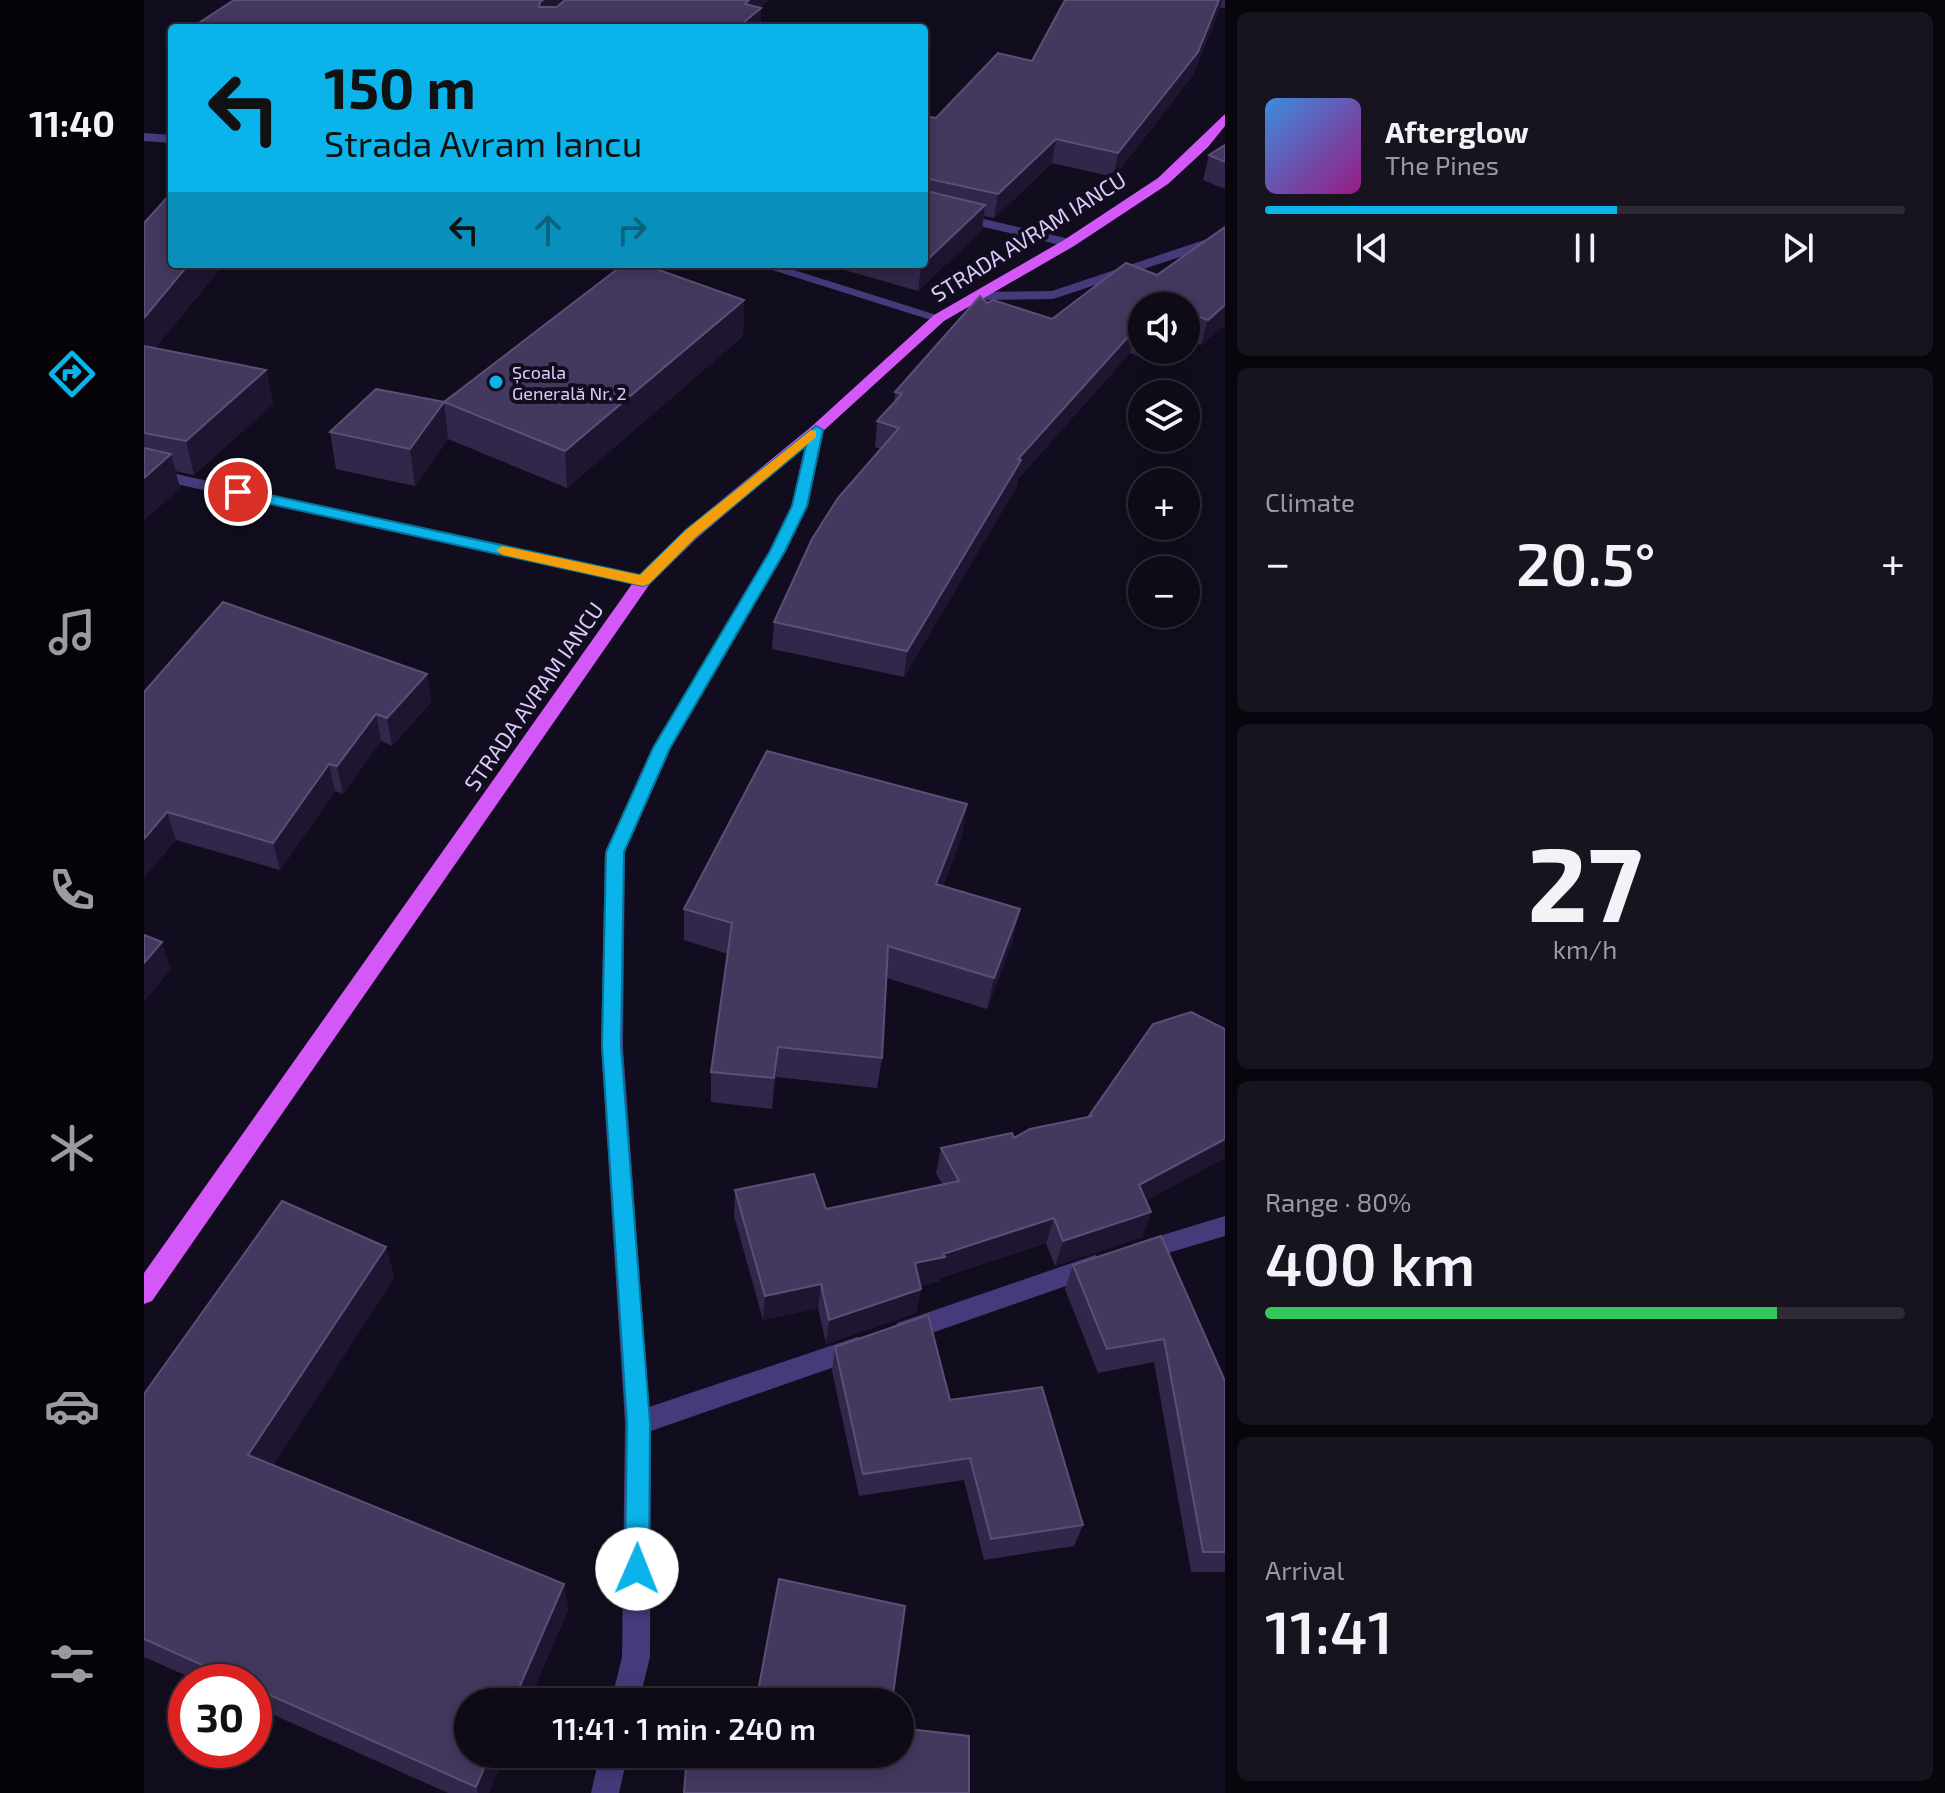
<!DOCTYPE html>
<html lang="en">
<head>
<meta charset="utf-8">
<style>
  :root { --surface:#0e0a16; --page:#17131f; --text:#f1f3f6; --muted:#9b9aa1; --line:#2e2b35; --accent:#0ab3ea }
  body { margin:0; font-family:"Exo 2",sans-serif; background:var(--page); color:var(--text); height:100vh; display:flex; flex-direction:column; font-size:30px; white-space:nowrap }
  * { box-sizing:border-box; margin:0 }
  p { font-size:26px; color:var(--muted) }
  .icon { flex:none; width:44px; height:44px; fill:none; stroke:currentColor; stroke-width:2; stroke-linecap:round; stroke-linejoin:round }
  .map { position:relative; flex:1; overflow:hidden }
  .sheet { display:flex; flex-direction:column; gap:12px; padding:12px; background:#08060c; width:720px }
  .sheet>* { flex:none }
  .guide { position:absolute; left:24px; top:24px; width:760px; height:244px; border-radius:8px; box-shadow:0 4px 20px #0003,0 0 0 2px var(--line); background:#0ab3ea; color:#111; overflow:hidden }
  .tools { position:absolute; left:984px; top:292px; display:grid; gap:16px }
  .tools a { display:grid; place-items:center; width:72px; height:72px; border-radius:50%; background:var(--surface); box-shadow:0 4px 20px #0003,0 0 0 2px var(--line); font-size:40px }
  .speed { position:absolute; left:24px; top:1664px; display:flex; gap:16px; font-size:40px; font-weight:700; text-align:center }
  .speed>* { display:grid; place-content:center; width:104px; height:104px; border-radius:50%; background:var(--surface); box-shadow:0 4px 20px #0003,0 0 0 2px var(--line); line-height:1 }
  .speed .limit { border:12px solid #d22; background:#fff; color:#111 }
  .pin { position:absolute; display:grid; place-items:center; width:68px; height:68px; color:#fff; margin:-34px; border:4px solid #fff; border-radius:50%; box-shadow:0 2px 8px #0007 }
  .me { position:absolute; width:88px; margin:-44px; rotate:1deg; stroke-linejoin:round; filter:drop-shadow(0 0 6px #0008) }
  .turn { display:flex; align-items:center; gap:28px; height:168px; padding:0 24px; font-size:36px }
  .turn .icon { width:104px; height:104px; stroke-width:2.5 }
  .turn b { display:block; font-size:56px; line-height:68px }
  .lanes { display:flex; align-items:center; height:76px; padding:0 24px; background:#0003; justify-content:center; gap:40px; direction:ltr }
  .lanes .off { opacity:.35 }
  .big { font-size:60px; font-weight:600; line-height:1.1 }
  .sheet .tile { flex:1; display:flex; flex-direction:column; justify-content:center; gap:12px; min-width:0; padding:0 28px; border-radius:12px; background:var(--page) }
  .sheet .dial { align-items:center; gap:0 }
  .dial b { font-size:104px; line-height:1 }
  .song { display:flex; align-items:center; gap:24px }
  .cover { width:96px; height:96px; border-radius:12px; background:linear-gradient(135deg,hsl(210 70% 55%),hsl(310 70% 35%)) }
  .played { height:8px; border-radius:4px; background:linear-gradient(90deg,var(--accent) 55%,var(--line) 55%) }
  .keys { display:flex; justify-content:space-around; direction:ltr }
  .heat { display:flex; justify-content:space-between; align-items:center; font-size:44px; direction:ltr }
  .charge { height:12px; border-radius:6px; background:linear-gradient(90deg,#34c759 80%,var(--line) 0) }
  .trip { position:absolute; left:310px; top:1688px; width:460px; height:80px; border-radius:40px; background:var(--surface); box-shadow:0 4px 20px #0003,0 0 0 2px var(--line); font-weight:600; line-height:80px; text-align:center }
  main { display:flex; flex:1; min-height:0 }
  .dock { display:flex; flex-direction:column; width:144px; justify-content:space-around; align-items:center; background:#060409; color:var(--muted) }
  .dock .icon { width:56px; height:56px }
  .dock .active { color:var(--accent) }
  .dock b { font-size:36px; color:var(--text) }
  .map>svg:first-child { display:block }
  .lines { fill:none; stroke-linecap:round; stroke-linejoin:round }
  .minor { fill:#463a7b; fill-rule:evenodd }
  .major { fill:#d458f8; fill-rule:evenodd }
  .wall { fill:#33264b }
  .shaded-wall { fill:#1e1531 }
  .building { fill:#44385e; stroke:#5c4f77; stroke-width:2 }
  .route { fill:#0ab3ea; stroke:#067498; stroke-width:2 }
  .slow { fill:#f59e0b }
  .poi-dot { fill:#0ab3ea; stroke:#120d1e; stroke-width:3 }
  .labels { text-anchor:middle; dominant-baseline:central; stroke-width:8; stroke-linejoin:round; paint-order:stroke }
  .far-poi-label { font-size:18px; fill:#d9ccfd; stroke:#120d1e; text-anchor:start }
  .street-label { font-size:22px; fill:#d9ccfd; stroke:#120d1e }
</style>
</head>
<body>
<main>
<nav class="dock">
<b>11:40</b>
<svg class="icon active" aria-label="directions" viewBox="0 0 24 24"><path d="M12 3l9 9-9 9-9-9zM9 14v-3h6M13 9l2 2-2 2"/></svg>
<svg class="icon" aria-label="music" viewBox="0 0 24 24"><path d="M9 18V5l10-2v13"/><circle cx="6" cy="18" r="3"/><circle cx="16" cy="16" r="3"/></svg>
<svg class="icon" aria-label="phone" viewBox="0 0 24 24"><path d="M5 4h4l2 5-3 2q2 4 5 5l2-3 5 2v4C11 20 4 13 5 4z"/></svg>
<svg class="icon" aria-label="climate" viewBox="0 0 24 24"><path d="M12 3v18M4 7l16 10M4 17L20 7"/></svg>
<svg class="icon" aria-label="car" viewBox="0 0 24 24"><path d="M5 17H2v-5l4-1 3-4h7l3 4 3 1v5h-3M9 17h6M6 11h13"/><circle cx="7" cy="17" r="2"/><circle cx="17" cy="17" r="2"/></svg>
<svg class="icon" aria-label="filters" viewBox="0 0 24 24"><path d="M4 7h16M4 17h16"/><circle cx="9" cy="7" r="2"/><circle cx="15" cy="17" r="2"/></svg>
</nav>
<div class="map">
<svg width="1081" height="1793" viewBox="0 0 1081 1793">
  <rect width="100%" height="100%" fill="#120d1e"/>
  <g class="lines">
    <g class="minor">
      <polygon points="0,133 28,135 28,143 0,141"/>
      <polygon points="780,205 930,240 932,243 925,247 780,213"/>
      <polygon points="1081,233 1081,242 909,299 834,300 827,296 834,292 908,291"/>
      <polygon points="609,264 631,264 802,318 800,321 790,321"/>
      <polygon points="672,425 680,430 664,506 642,551 527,748 481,852 479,1046 505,1407 713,1337 722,1340 725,1348 722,1356 713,1359 507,1431 506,1657 495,1702 467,1702 478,1657 481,1423 457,1046 461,852 509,748 626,551 648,506 664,430"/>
      <polygon points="0,467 499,576 507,581 499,586 0,477"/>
      <polygon points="1081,1216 1081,1236 997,1261 989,1258 985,1251 989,1244"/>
      <polygon points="951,1255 959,1259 963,1266 959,1273 762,1342 753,1339 750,1331 753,1323 762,1320"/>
      <polygon points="456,1754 484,1754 475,1793 447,1793"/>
    </g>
    <polygon class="major" points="1081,114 1081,126 1064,147 1024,184 930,246 800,321 677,433 553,538 505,585 8,1301 0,1304 0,1273 493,577 541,530 667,427 790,315 920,240 1014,178"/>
  </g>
  <g class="wall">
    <polygon points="921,0 1081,0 1081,8 1076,8 1049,75 970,177 908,163 850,218 840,216 838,230 774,291 690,267 690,264 780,264 780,116 792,118 888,61"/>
    <polygon points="1081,145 1081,189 1059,180 1065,155"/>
    <polygon points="0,223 80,264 11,348 122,370 129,404 50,475 31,471 36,488 0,520"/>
    <polygon points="1013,275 1081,325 1057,345 1042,339 1042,306 998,306 998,350 1027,350 1012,363 986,353 874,479 873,486 760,677 628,649 630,622 737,449 731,447 733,421 750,403 751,392 843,303 908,319"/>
    <polygon points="600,300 599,336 423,488 304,439 271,486 192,469 186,432 300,402"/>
    <polygon points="283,674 287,702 248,746 237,741 199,794 191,791 136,870 32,840 0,877 0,692"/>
    <polygon points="823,804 818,836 799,886 869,940 843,1009 743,978 738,1058 733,1088 632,1077 628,1109 567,1102 567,1072 584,954 540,940 540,909"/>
    <polygon points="945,1116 1002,1201 1007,1212 998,1237 911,1266 902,1243 796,1278 795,1281 776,1286 777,1289 772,1313 682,1344 674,1308 619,1320 590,1216 591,1190 682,1209 798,1184 792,1173 797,1148 870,1138 944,1117"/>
    <polygon points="242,1247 250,1278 129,1465 420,1584 424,1610 384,1702 324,1702 345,1793 304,1793 110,1706 110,1682 57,1682 0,1657 0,1394"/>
    <polygon points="929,1265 1081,1381 1081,1572 1047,1572 1010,1362 954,1373 921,1289"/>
    <polygon points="691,1347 806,1400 939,1525 930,1546 840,1560 820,1480 715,1496 688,1371"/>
  </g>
  <g class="shaded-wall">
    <polygon points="399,0 428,0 397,26 396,2"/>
    <polygon points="605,0 625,0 617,8 617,28 593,28 601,4"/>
    <polygon points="1075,0 1078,0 1076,8 1049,75 970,177 974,153"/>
    <polygon points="912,139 908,163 850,218 854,194"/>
    <polygon points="841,205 838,230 774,291 777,266"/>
    <polygon points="45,264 80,264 0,361 0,318"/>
    <polygon points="600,300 599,336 423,488 421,451"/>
    <polygon points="1081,305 1081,325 1057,345 1064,320"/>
    <polygon points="992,328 986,353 874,479 873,486 760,677 763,651 874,459"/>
    <polygon points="1015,350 1027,350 1012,363"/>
    <polygon points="122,370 129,404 50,475 42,441"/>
    <polygon points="300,402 304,439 271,486 266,449"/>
    <polygon points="27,454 36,488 0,520 0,478"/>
    <polygon points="283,674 287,702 248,746 243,718"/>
    <polygon points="232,714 237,741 199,794 193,766"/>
    <polygon points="185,764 191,791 136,870 129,843"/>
    <polygon points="823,804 818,836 787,916 792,884"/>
    <polygon points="23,812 32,840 0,877 0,839"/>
    <polygon points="876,909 869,940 843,1009 850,978"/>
    <polygon points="18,942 27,969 0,1002 0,963"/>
    <polygon points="634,1047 632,1077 628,1109 630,1078"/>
    <polygon points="1081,1139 1081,1158 986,1210 995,1185"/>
    <polygon points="1007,1212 998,1237 911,1266 919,1241"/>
    <polygon points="910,1218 902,1243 796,1278 795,1281 766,1288 771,1263"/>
    <polygon points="242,1247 250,1278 117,1484 104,1455"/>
    <polygon points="677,1284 674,1308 619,1320 621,1296"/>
    <polygon points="777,1289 772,1313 682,1344 685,1320"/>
    <polygon points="420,1584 424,1610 384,1702 369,1702"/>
    <polygon points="346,1754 362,1754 345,1793 334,1793 332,1787"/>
  </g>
  <g class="building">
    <polygon points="90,0 399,0 396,2 395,7 413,7 421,0 605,0 601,4 617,8 593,28 47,28"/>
    <polygon points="921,0 1075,0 1054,52 974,153 912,139 854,194 781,178 782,191 841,205 780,263 780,116 792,118 854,53 888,61"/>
    <polygon points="1081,145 1081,162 1065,155"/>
    <polygon points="28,192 28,264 45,264 0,318 0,223"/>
    <polygon points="1081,227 1081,305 1064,320 1045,313 1042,316 1042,306 998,306 998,331 992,328 874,459 877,460 763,651 630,622 668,539 694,498 755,428 733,421 758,394 751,392 836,296 843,303 849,300 908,319 982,263 1013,275"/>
    <polygon points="480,264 498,264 600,300 421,451 300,402"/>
    <polygon points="0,346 122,370 42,441 0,433"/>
    <polygon points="232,389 300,402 266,449 186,432"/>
    <polygon points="0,448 27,454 0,478"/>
    <polygon points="79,602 283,674 243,718 232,714 193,766 185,764 129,843 23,812 0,839 0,692"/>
    <polygon points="623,751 823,804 792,884 876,909 850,978 744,946 738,1058 634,1047 630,1078 567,1072 588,923 540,909"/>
    <polygon points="0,935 18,942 0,963"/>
    <polygon points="1047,1012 1081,1029 1081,1139 995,1185 1007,1212 919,1241 910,1218 799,1254 801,1257 771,1263 777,1289 685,1320 677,1284 621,1296 591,1190 670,1174 682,1209 815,1181 797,1148 868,1133 870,1138 886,1129 949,1116 945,1116 1009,1024"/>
    <polygon points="138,1201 242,1247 104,1455 420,1584 369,1702 324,1702 324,1754 346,1754 332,1787 110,1688 110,1682 96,1682 0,1639 0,1394"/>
    <polygon points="1017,1236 1081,1381 1081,1552 1059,1552 1020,1339 963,1349 929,1265"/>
    <polygon points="784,1315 806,1400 898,1387 939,1525 847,1539 826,1458 719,1474 691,1347"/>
    <polygon points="635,1579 761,1606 748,1702 612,1702"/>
    <polygon points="756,1728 825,1736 825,1793 540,1793 543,1754 756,1754"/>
  </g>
  <polygon class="route" points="672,426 679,430 663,506 641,551 526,748 480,852 477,1046 506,1423 505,1569 501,1578 493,1581 484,1578 481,1569 483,1423 458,1046 462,852 509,748 626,551 648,506 662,446 552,537 505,584 499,586 94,497 86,492 94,488 496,575 542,530"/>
  <polygon class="slow" points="667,430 672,431 672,437 552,537 505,584 499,586 359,555 352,550 359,546 496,575 542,530"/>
  <circle class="poi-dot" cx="352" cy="382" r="8"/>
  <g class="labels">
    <g class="far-poi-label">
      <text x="368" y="372">Școala<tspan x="368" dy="21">Generală Nr. 2</tspan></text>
    </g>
    <g class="street-label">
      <text transform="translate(884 236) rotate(-32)">STRADA AVRAM IANCU</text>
      <text transform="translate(389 696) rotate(-55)">STRADA AVRAM IANCU</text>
    </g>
  </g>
</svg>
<div class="tools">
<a><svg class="icon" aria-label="sound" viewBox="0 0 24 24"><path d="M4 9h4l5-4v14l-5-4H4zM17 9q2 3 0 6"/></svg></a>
<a><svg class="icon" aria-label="layers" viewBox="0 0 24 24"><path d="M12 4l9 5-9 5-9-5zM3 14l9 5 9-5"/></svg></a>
<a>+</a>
<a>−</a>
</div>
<div class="speed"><div class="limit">30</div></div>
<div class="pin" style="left:94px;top:492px;background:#d93025"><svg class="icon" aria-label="arrive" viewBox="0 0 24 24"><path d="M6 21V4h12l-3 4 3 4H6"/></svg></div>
<svg class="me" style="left:493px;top:1569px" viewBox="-20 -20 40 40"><circle r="19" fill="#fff"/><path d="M0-13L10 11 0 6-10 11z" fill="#0ab3ea"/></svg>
<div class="trip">11:41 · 1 min · 240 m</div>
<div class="guide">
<div class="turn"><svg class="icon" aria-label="left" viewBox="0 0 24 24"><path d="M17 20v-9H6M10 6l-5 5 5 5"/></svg><div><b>150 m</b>Strada Avram Iancu</div></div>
<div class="lanes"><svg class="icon" aria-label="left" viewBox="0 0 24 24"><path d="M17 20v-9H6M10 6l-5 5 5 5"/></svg><svg class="icon off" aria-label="ahead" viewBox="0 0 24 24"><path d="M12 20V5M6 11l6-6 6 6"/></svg><svg class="icon off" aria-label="right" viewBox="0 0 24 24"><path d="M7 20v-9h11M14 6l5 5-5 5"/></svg></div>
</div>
</div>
<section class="sheet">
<div class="tile">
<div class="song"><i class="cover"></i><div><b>Afterglow</b><p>The Pines</p></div></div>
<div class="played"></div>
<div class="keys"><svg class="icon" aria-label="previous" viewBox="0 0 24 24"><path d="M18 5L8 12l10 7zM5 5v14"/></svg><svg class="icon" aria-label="pause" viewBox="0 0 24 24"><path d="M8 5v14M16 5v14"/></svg><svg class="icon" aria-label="next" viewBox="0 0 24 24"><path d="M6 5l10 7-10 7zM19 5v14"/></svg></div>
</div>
<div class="tile"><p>Climate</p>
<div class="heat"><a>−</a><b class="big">20.5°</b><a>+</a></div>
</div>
<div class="tile dial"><b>27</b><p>km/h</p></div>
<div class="tile"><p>Range · 80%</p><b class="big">400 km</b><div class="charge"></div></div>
<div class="tile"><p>Arrival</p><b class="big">11:41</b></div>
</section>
</main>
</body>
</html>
